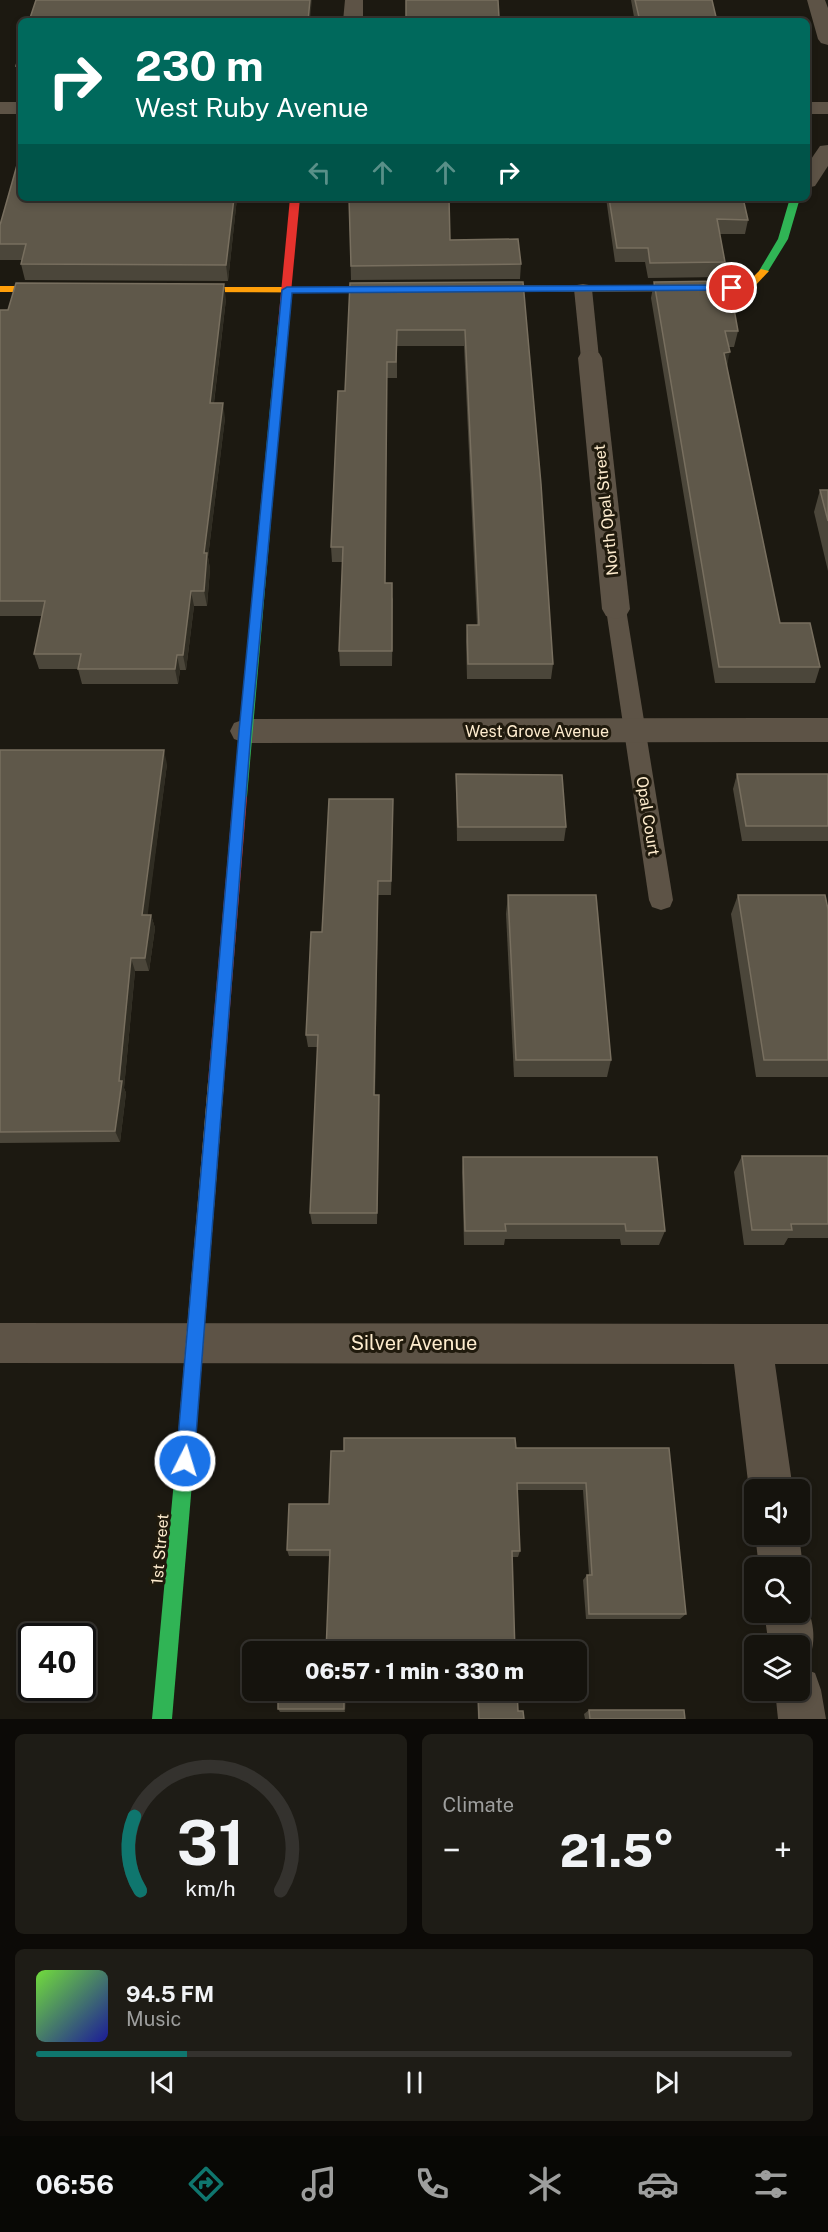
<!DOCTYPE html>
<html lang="en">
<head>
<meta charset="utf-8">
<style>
  :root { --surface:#15130d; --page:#1e1c16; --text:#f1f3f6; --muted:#9d9e9d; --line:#34322e; --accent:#0f766e }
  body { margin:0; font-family:"Public Sans",sans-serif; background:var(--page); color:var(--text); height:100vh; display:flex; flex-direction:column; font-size:22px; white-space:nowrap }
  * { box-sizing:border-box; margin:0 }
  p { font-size:20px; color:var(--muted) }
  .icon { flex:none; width:33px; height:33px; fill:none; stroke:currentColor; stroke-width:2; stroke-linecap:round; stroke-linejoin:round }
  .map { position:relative; height:1719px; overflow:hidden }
  .drawer { display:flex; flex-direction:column; gap:15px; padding:15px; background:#0c0a07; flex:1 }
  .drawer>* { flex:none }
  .banner { position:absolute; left:18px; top:18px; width:792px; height:183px; border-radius:9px; box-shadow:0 3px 9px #0003,0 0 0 2px var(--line); background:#00695c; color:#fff; overflow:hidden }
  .fabs { position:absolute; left:744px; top:1479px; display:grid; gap:12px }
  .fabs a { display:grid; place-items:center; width:66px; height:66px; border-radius:9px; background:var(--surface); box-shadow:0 3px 9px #0003,0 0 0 2px var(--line); font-size:30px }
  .speed { position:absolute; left:18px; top:1623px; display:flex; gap:12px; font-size:30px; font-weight:700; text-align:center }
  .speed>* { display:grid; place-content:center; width:78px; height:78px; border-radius:50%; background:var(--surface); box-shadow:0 3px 9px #0003,0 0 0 2px var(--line); line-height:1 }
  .speed .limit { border:3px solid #111; border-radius:9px; background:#fff; color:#111 }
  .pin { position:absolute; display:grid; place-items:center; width:51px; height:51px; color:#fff; margin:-26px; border:3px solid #fff; border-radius:50%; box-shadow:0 2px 6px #0007 }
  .me { position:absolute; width:66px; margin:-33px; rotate:5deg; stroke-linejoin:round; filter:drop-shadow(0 0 4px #0008) }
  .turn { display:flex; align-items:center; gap:21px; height:126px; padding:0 18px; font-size:27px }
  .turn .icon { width:78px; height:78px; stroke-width:2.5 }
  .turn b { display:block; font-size:42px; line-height:51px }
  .lanes { display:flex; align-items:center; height:57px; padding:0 18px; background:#0003; justify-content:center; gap:30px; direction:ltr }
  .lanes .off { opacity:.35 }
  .big { font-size:45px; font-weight:800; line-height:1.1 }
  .drawer .card { flex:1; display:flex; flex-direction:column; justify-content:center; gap:9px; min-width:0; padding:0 21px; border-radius:9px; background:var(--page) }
  .drawer .dial { align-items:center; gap:0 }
  .dial svg { height:156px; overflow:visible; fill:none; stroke:var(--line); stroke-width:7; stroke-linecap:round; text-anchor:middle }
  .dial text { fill:var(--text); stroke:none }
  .song { display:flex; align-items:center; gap:18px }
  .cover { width:72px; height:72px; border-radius:9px; background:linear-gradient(135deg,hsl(100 70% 55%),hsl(240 70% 35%)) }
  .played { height:6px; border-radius:3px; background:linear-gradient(90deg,var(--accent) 20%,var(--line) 20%) }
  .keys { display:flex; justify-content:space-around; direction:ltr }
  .heat { display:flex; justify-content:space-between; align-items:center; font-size:33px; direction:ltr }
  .drawer .tiles { flex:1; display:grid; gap:15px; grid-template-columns:1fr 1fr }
  .card:last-child { grid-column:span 2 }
  .trip { position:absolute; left:242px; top:1641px; width:345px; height:60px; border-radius:9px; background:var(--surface); box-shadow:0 3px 9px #0003,0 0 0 2px var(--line); font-weight:800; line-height:60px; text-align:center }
  .dock { display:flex; height:96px; justify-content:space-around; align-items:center; background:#080805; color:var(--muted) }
  .dock .icon { width:42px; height:42px }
  .dock .selected { color:var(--accent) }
  .dock b { font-size:27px; color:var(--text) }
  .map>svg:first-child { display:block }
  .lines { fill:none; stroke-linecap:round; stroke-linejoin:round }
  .lane { fill:#5d5346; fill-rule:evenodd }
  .street { fill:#5d5346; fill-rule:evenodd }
  .fast { fill:#30b455; fill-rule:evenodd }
  .slow { fill:#ff9f0a; fill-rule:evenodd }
  .jam { fill:#e5322d; fill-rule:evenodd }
  .wall { fill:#4b463a }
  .shaded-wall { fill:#302d23 }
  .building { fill:#5f584a; stroke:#786f5f; stroke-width:1.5 }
  .route { fill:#1a73e8; stroke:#114b97; stroke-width:1.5 }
  .labels { text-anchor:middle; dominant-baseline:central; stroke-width:6; stroke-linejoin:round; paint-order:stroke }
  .street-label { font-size:16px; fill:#feecce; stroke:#201a0d }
  .near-street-label { font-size:20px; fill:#feecce; stroke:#201a0d }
</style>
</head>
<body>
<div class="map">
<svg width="828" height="1719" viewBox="0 0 828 1719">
  <rect width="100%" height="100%" fill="#1c1911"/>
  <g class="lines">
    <g class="lane">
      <polygon points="583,284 589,285 592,289 599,358 596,362 584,362 581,358 574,289 577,285"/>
      <polygon points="616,601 623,604 626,609 673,900 670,907 661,910 652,907 649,900 606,609 609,604"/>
    </g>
    <g class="street">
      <polygon points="345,0 363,0 363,21 343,21"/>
      <polygon points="807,0 825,0 828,8 828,45 821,43 818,39"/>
      <rect x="0" y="102" width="21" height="12"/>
      <rect x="807" y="102" width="21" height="12"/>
      <polygon points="828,145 828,166 815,186 807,188 807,165 820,146"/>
      <polygon points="590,350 599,353 602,358 630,609 626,616 616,619 606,616 602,609 578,358 581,353"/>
      <polygon points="828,718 828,742 245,743 234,739 230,731 234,723 245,719"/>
      <polygon points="0,1323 828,1324 828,1364 775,1364 793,1490 754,1490 754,1503 749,1490 734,1364 0,1363"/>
      <polygon points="755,1534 799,1534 803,1568 800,1577 800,1568 759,1568"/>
      <path d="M800 1594 803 1596C813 1619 818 1639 808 1662L800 1666V1646H769L764 1612H800Z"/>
      <polygon points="800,1667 815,1673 821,1690 826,1719 778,1719 775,1690 800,1690"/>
    </g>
    <g class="fast">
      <polygon points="790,198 800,198 788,239 767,273 761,273 759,271 778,239"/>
      <polygon points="283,321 288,324 247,797 240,802 233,797 278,324"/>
      <polygon points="186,1439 192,1442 195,1448 172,1719 152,1719 177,1448 180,1442"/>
    </g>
    <g class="slow">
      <polygon points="761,269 769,271 754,287 708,291 479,292 474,289 479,286 708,285 748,282"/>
      <polygon points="0,286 58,286 63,289 58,292 0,292"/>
      <polygon points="182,287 394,287 399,290 394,293 179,292 179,288"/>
      <polygon points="216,1075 221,1077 224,1082 195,1448 192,1454 186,1457 180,1454 177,1448 208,1082 211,1077"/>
    </g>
    <g class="jam">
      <polygon points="290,198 300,198 288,324 283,327 278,324"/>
      <polygon points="240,792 247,797 224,1082 221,1087 216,1089 211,1087 208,1082 233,797"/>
    </g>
  </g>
  <g class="wall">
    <polygon points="631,0 712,0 716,17 765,21 591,21 591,17 634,17"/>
    <polygon points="21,49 21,81 19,81 16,66"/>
    <polygon points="21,198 237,198 228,281 25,280 21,264 22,260 0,260 0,225"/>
    <polygon points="349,198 450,240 521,264 520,279 351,280"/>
    <polygon points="513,198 743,198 748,220 745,234 720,234 725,262 722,277 648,278 645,262 615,262 606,198"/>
    <polygon points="523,282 553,664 551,679 467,679 466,641 467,625 477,625 464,346 397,346 397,378 387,378 385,583 393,599 392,666 340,666 339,651 343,562 332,562 331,547 345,391 350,283"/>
    <polygon points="654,282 738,331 734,347 729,347 727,367 780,623 820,667 815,683 715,683 651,298"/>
    <polygon points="226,299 214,403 225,418 208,557 210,569 207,606 194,606 186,670 180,670 178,684 82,684 78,669 39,669 34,654 42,616 0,616 0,310"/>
    <polygon points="820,490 828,490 828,571 814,512"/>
    <polygon points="0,750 167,764 147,915 151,915 155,928 149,971 135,971 124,1088 126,1093 120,1142 0,1143"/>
    <polygon points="456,774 566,827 564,841 457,841"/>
    <polygon points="737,774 828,774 828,841 742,841 733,789"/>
    <polygon points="393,813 391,895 378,895 375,1095 379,1095 379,1107 377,1224 312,1224 310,1213 318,1047 308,1047 306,1035"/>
    <polygon points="508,895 611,1060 607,1077 514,1077 506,914"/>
    <polygon points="738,895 828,909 828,1077 756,1077 731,914"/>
    <polygon points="742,1156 828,1156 828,1238 788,1238 784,1245 744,1245 734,1172"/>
    <polygon points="463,1157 665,1231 659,1245 621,1245 620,1239 505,1239 504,1245 464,1245 462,1172"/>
    <polygon points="516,1448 669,1448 686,1614 680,1619 586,1619 583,1580 587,1575 589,1575 583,1490 517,1490 520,1551 518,1557 289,1556 287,1550 329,1504"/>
    <polygon points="346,1690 345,1712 280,1712 278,1709"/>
    <polygon points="477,1690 517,1690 518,1711 524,1719 478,1719"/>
    <polygon points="589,1710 685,1719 585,1719 584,1714"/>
  </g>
  <g class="shaded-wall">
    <polygon points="310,0 312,0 310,21 308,21"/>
    <polygon points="234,198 237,198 228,281 226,265"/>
    <polygon points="224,284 226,299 212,418 210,403"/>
    <polygon points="730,352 726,368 724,353"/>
    <polygon points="223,403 225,418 208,557 210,569 207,606 204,591 204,553"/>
    <polygon points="191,591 194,606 186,670 183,655"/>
    <polygon points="177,655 180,670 178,684 175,669"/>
    <polygon points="164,750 167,764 146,928 142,915"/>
    <polygon points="393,799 393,813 391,895 391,881"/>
    <polygon points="378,881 378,895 375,1107 374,1095"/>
    <polygon points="151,915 155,928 149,971 145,958"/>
    <polygon points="131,958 135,971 124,1088 126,1093 120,1142 115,1131"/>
    <polygon points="379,1095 379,1107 377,1224 377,1213"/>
    <polygon points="344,1690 346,1690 345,1712 344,1709"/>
  </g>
  <g class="building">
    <polygon points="36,0 310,0 308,21 29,21"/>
    <polygon points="406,0 498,0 499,17 513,17 513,21 406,21"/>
    <polygon points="635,0 712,0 716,17 764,17 765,21 592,21 591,17 639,17"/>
    <polygon points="21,49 21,66 16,66"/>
    <polygon points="21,151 21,198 234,198 226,265 21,264 26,244 0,244 0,225"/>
    <polygon points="349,198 449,198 450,240 518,239 521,264 351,266"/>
    <polygon points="609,198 743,198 748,220 717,219 725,262 650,263 648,248 617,248"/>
    <polygon points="729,281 738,331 725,331 730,352 724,353 780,623 810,623 820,667 719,667 654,282"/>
    <polygon points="523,282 541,484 553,664 468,664 467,625 479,625 465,330 397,330 396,362 387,362 385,583 392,583 392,651 339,651 343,547 331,547 338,391 345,391 350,283"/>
    <polygon points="16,283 224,284 210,403 223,403 204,553 207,553 204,591 191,591 183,655 177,655 175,669 78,669 81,654 34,654 45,601 0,601 0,310 8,310"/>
    <polygon points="820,490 828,490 828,521"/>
    <polygon points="0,750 164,750 142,915 151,915 145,958 131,958 119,1081 122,1081 115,1131 0,1132"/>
    <polygon points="456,774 562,775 566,827 458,827"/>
    <polygon points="737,774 828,774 828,826 746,826"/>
    <polygon points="329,799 393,799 391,881 378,881 374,1095 379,1095 377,1213 310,1213 318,1035 306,1035 311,932 322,932"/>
    <polygon points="508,895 596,895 611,1060 516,1060"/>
    <polygon points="738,895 825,895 828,909 828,1060 764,1060"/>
    <polygon points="742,1156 828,1156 828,1224 791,1224 792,1230 752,1230"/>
    <polygon points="463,1157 657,1157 665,1231 626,1231 625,1224 505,1224 506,1231 465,1231"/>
    <polygon points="344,1438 515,1438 516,1448 669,1448 686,1614 589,1614 587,1575 592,1575 586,1483 517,1483 520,1551 512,1551 515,1652 326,1652 330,1550 287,1550 289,1504 329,1504 331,1451 344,1451"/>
    <rect x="278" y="1690" width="66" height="19"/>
    <polygon points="478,1690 517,1690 518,1711 523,1711 524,1719 479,1719"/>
    <polygon points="589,1710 684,1710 685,1719 590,1719"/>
  </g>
  <polygon class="route" points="732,285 737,288 735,290 292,293 251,731 194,1461 191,1467 185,1470 179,1467 176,1461 239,731 282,290 287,287"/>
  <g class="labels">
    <g class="street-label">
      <text transform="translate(606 510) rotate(-96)">North Opal Street</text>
      <text x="537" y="731">West Grove Avenue</text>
      <text transform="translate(648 816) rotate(81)">Opal Court</text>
      <text transform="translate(160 1549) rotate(-85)">1st Street</text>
    </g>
    <g class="near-street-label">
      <text x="414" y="1343">Silver Avenue</text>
    </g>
  </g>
</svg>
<div class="fabs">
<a><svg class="icon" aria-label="sound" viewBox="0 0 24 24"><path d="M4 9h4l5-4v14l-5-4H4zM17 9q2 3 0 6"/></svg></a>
<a><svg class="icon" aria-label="search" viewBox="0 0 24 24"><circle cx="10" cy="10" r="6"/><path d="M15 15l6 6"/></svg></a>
<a><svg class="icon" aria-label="layers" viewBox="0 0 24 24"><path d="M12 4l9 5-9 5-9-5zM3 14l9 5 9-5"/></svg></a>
</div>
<div class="speed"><div class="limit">40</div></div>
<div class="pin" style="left:732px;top:288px;background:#d93025"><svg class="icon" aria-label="arrive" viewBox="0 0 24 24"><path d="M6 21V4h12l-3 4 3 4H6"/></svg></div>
<svg class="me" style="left:185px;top:1461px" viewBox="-20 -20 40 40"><circle r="17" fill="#1a73e8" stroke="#fff" stroke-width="3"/><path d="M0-11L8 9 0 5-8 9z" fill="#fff"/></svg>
<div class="trip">06:57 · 1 min · 330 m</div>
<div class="banner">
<div class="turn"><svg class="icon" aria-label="right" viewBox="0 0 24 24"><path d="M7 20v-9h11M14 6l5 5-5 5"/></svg><div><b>230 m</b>West Ruby Avenue</div></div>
<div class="lanes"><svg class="icon off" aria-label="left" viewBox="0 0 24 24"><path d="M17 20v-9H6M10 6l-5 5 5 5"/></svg><svg class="icon off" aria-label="ahead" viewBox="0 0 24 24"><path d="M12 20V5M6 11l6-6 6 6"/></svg><svg class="icon off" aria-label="ahead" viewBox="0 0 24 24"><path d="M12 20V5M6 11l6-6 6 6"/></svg><svg class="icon" aria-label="right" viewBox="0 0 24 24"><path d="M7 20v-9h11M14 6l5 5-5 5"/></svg></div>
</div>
</div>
<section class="drawer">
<div class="tiles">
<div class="card dial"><svg viewBox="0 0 100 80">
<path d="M14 69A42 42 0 1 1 86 69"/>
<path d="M14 69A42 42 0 0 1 11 31" stroke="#0f766e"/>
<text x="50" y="56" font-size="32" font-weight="700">31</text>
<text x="50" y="72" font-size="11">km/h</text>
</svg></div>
<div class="card"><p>Climate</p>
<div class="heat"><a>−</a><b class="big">21.5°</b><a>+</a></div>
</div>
<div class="card">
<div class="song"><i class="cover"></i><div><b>94.5 FM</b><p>Music</p></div></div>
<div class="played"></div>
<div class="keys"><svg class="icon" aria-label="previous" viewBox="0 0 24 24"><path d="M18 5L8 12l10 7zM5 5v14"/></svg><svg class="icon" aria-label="pause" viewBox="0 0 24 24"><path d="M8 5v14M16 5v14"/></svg><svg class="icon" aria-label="next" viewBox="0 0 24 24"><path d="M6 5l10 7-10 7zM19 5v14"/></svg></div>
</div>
</div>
</section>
<nav class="dock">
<b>06:56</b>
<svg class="icon selected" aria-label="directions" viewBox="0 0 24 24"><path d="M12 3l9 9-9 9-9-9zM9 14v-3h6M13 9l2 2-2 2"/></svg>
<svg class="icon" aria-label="music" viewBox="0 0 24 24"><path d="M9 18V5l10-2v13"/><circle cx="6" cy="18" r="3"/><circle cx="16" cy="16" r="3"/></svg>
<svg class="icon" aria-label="phone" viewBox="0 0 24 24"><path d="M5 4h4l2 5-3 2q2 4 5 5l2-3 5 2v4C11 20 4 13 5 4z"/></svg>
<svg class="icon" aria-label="climate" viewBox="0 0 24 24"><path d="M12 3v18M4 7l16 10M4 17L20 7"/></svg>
<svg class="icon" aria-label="car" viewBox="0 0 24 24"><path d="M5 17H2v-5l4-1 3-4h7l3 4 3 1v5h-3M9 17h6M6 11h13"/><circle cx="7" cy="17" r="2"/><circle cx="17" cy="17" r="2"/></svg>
<svg class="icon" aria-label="filters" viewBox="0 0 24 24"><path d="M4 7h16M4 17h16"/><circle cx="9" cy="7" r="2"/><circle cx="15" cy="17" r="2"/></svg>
</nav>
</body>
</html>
